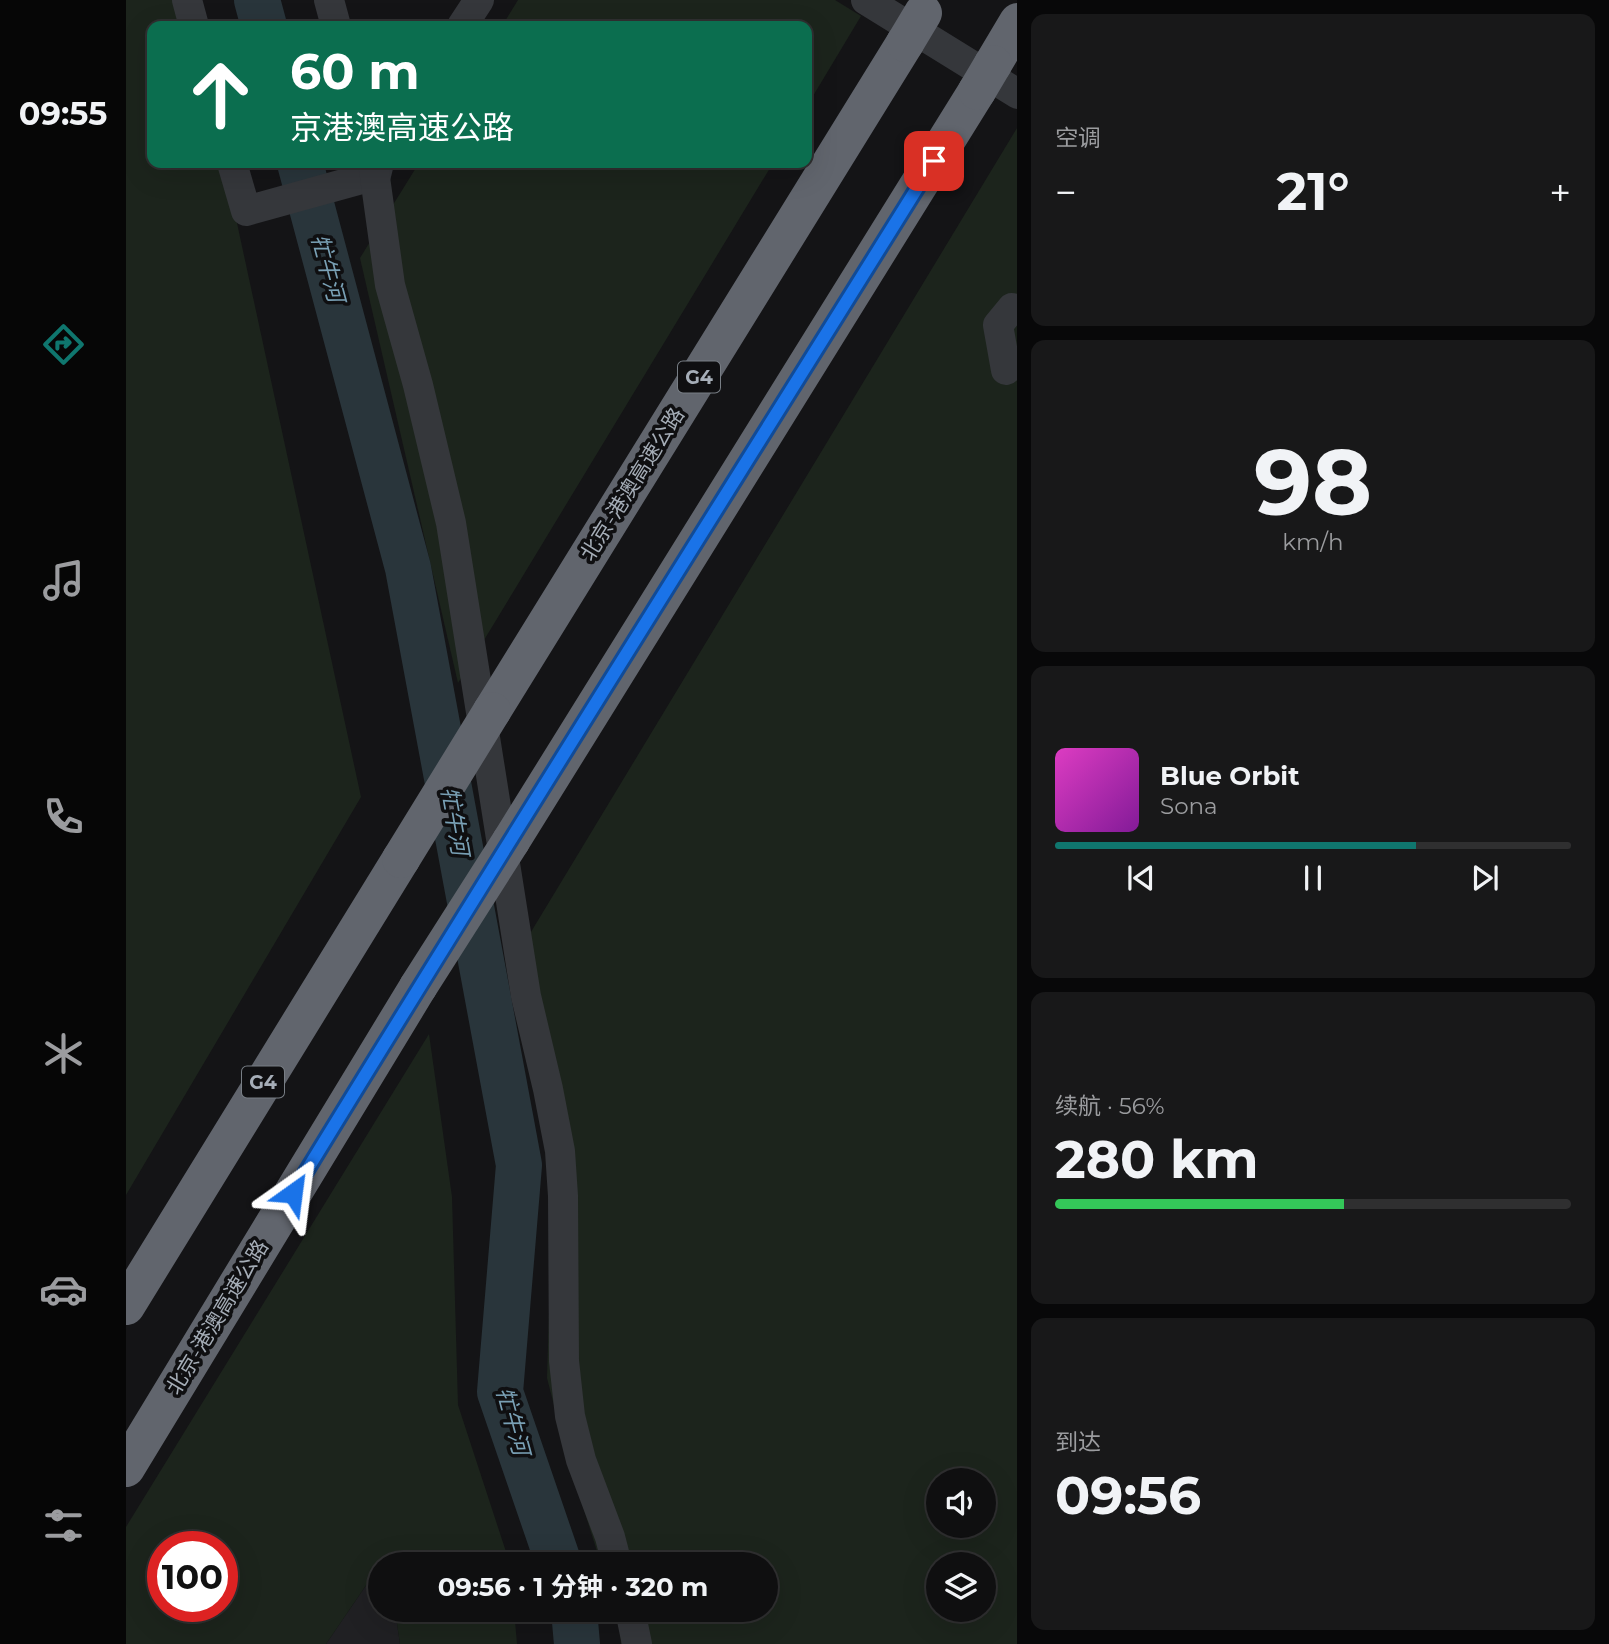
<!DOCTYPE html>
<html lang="zh">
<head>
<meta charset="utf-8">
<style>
  :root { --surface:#0f0f10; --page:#181819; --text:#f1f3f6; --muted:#9b9c9f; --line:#2f2f30; --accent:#0f766e }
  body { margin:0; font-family:Montserrat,"Noto Sans SC",sans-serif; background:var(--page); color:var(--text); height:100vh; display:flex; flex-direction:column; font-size:26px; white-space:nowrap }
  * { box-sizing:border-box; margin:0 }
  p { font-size:23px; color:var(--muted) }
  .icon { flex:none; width:38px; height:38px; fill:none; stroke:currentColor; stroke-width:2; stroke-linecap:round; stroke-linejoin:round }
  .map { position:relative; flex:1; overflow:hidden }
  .details { display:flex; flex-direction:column; gap:14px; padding:14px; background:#080809; width:592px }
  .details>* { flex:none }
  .banner { position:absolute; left:21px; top:21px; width:665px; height:147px; border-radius:14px; box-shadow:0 7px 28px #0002,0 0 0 2px var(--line); background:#0b6e4f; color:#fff; overflow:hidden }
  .buttons { position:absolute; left:800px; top:1468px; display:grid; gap:14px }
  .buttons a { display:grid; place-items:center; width:70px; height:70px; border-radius:50%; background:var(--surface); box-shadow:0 7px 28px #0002,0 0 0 2px var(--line); font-size:35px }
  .speed { position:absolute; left:21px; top:1531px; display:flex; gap:14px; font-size:35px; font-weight:700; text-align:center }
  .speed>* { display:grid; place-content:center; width:91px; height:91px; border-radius:50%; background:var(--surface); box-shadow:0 7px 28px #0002,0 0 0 2px var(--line); line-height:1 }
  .speed .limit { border:10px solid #d22; background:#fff; color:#111 }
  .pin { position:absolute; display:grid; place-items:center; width:60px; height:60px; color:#fff; margin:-30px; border-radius:14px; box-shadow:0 4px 10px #0006 }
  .me { position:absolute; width:77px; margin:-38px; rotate:31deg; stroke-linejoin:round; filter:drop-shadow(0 0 5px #0008) }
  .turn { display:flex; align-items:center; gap:24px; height:147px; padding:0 28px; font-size:32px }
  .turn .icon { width:91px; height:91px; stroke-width:2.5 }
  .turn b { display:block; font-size:49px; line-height:60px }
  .big { font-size:52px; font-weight:700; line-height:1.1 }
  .details .card { flex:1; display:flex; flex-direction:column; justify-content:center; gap:10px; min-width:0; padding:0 24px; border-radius:14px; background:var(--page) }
  .details .dial { align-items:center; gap:0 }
  .dial b { font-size:91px; line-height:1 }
  .song { display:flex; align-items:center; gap:21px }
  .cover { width:84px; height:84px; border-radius:10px; background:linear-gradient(135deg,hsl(310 70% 55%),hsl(290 70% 35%)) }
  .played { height:7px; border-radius:4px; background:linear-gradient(90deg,var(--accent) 70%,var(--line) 70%) }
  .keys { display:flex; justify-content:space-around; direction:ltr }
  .heat { display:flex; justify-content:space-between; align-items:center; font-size:38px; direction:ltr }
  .charge { height:10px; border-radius:5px; background:linear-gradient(90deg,#34c759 56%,var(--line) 0) }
  .trip { position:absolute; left:242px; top:1552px; width:410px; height:70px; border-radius:35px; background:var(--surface); box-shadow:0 7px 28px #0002,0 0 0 2px var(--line); font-weight:700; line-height:70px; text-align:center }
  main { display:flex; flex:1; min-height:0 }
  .menu { display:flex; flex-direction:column; width:126px; justify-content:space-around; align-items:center; background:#060606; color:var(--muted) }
  .menu .icon { width:49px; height:49px }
  .menu .current { color:var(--accent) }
  .menu b { font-size:32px; color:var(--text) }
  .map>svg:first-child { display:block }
  .built { fill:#202023 }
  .green { fill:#1c241c; fill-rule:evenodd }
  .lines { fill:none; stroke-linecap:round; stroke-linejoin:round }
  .river { stroke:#29353b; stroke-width:46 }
  .minor { stroke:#35373b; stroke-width:30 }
  .highway { stroke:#61656d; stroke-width:38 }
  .highway-bridge { stroke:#61656d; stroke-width:38 }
  .route-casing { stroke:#114b97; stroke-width:18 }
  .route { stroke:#1a73e8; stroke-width:12 }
  .labels { text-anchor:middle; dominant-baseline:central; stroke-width:7; stroke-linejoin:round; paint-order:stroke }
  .shield { fill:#0f0f11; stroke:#787e85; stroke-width:2 }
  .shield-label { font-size:19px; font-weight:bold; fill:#a5adb7 }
  .street-label { font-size:21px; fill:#a5adb7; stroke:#0f0f11 }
  .water-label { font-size:23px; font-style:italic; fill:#79a0b5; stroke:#0f0f11 }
</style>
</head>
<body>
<main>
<nav class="menu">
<b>09:55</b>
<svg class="icon current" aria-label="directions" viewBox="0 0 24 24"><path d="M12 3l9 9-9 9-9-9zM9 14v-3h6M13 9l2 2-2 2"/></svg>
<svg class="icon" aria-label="music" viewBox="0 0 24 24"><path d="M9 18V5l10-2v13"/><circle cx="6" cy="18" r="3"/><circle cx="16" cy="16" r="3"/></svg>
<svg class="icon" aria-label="phone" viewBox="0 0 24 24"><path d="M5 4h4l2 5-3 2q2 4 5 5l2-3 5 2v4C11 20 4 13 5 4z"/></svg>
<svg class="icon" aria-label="climate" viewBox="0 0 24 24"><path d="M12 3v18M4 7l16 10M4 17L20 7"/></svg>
<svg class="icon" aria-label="car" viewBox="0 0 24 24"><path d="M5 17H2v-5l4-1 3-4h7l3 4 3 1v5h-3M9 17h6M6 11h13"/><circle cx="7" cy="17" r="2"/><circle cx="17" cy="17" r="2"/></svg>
<svg class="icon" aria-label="filters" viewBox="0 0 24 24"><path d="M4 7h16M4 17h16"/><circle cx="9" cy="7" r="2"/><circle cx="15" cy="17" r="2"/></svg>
</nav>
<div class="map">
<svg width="892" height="1644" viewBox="0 0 892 1644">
  <rect width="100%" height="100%" fill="#141416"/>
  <polygon class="built" points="254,1565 254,1610 269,1610 274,1644 200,1644"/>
  <g class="green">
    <polygon points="0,0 62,0 68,26 26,26 26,163 98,163 235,797 0,1195"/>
    <polygon points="392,0 709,0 735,16 681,106 681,26 376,26"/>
    <path d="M891 128V1644H495L494 1627 489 1610H639V1564H475L441 1456 421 1378 428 1150 382 970ZM812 1480H858V1526H812ZM812 1564H858V1610H812Z"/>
    <polygon points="293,163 647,163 332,683 234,258"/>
    <path d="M303 1034 326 1197 332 1405 384 1564H262L260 1556 200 1644H0V1527ZM37 1547H96V1606H37Z"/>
    <polygon points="269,1610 388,1610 391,1644 274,1644"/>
  </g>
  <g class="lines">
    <g class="river">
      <polyline points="131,0 138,26"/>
      <polyline points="174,163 282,568 393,1165 374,1392 433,1564"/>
      <polyline points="448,1610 451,1644"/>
    </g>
    <g class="minor">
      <polyline points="61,0 68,26"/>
      <polyline points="203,0 210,26"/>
      <polyline points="740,0 892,94"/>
      <polyline points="336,26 353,0"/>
      <polyline points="106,163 120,211 250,175 253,163"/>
      <polyline points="247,163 264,285 292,385 325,523 400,996 422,1089 434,1151 437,1196 438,1361 444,1416 455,1460 484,1537 491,1564"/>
      <polyline points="880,370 872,325 886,308 892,309"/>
      <polyline points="504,1610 511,1644"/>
    </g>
    <g class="highway">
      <polyline points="867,64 892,22"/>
      <polyline points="366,711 779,43"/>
      <polyline points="385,841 851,91"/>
      <polyline points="0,1306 275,859"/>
      <polyline points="0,1468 292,987"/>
    </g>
    <g class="highway-bridge">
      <polyline points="779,43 797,13"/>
      <polyline points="851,91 867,64"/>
      <polyline points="275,859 366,711"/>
      <polyline points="292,987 385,841"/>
    </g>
  </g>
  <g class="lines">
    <defs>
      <path id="route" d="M167 1193C378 847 594 505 808 161"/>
    </defs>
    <use href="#route" class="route-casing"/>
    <use href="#route" class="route"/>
  </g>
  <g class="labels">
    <g class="shield">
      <rect x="552" y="361.5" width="42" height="31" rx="5"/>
      <rect x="116" y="1066.5" width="42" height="31" rx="5"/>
    </g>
    <g class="shield-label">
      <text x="573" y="377">G4</text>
      <text x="137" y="1082">G4</text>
    </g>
    <g class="street-label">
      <text transform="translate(506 484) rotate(-58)">北京-港澳高速公路</text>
      <text transform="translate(91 1317) rotate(-59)">北京-港澳高速公路</text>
    </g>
    <g class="water-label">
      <text transform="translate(202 268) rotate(75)">牤牛河</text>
      <text transform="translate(329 821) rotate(80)">牤牛河</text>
      <text transform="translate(387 1421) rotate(75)">牤牛河</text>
    </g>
  </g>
</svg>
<div class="buttons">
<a><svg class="icon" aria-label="sound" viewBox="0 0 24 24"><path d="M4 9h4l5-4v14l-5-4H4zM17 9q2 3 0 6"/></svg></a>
<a><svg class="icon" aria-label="layers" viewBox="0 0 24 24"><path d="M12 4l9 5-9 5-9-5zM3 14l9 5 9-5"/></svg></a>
</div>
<div class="speed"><div class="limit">100</div></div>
<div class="pin" style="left:808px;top:161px;background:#d93025"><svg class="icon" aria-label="arrive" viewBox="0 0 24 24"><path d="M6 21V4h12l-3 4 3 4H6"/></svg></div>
<svg class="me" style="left:167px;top:1193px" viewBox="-20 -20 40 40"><path d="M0-17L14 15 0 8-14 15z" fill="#1a73e8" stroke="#fff" stroke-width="4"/></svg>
<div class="trip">09:56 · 1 分钟 · 320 m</div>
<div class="banner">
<div class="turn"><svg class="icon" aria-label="ahead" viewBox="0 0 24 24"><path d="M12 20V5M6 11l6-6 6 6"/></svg><div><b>60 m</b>京港澳高速公路</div></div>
</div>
</div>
<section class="details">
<div class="card"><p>空调</p>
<div class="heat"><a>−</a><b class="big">21°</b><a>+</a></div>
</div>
<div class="card dial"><b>98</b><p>km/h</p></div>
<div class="card">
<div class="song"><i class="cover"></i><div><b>Blue Orbit</b><p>Sona</p></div></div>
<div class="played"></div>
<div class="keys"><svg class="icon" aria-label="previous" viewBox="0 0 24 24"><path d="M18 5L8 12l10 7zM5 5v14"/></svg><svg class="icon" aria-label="pause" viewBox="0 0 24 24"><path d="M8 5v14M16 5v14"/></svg><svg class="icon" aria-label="next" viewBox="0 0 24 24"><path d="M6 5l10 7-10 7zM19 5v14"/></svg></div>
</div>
<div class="card"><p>续航 · 56%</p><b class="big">280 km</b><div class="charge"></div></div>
<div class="card"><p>到达</p><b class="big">09:56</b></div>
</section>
</main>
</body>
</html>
